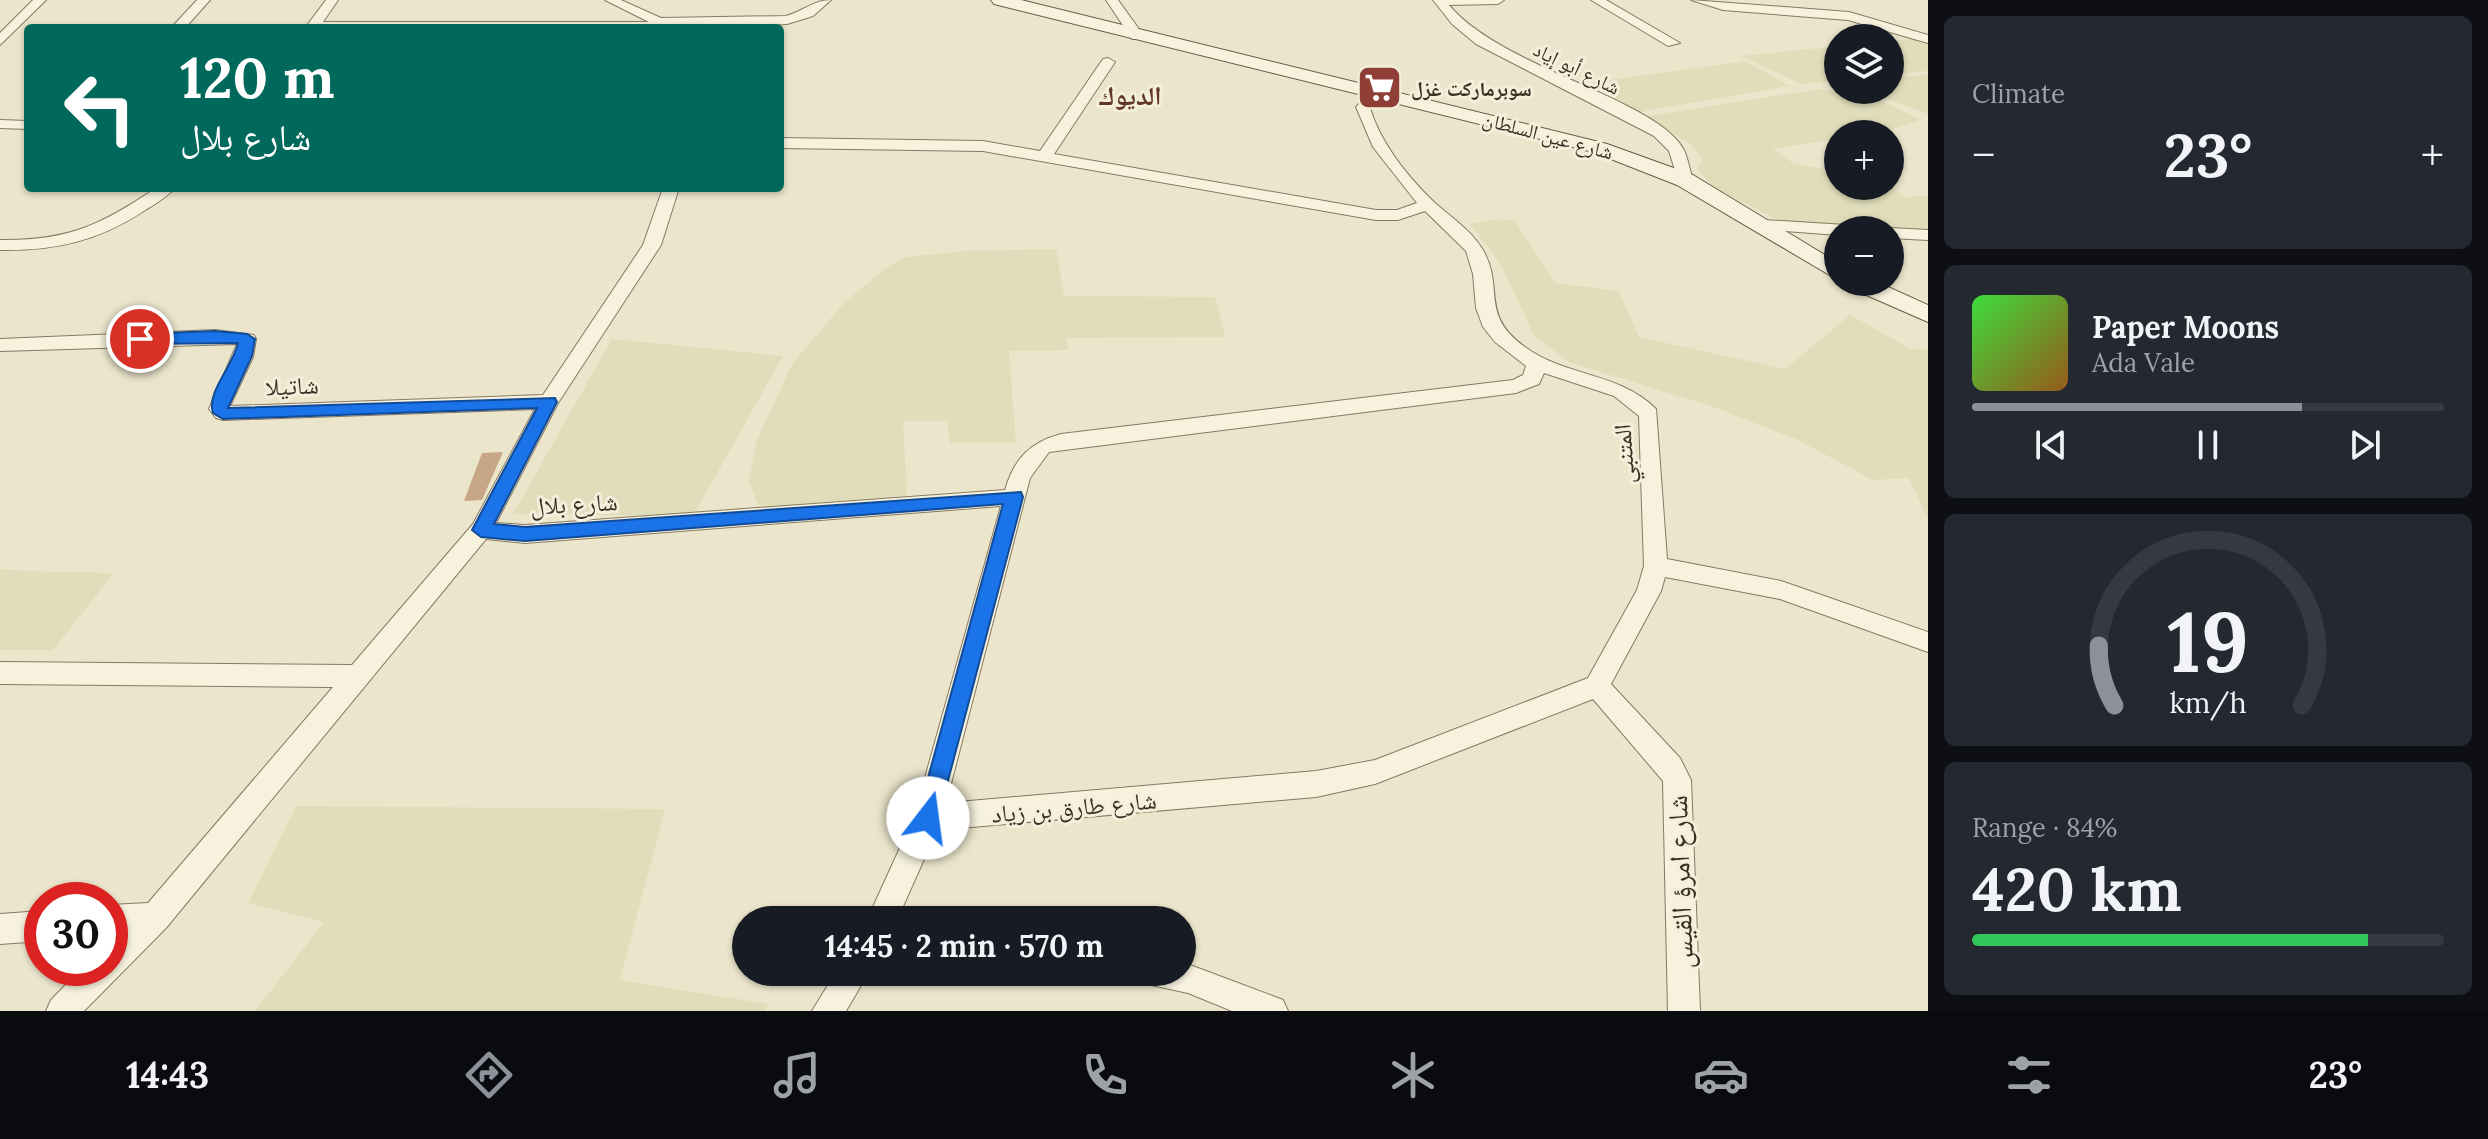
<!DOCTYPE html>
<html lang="en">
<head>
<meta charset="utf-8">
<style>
  :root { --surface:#171b24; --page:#242831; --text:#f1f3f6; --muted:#9ea1a6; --line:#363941; --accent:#8c9099 }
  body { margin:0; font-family:Lora,"Noto Naskh Arabic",serif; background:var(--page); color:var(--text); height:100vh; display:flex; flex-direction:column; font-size:30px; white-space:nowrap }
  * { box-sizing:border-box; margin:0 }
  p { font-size:26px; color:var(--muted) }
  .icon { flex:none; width:44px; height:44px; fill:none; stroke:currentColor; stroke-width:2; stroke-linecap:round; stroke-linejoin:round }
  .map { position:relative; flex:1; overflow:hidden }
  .drawer { display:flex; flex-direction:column; gap:16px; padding:16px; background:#0d0f14; width:560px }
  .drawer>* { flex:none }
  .guide { position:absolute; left:24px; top:24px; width:760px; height:168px; border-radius:8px; box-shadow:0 2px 6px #0004; background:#00695c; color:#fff; overflow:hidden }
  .fabs { position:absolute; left:1824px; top:24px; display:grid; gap:16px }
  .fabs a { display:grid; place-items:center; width:80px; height:80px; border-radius:50%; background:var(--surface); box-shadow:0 2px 6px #0004; font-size:40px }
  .speed { position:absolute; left:24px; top:882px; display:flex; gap:16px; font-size:40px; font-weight:700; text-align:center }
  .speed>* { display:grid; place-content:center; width:104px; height:104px; border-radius:50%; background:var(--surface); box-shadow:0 2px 6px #0004; line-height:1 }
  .speed .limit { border:12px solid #d22; background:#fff; color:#111 }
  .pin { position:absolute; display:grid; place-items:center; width:68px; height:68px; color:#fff; margin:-34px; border:4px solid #fff; border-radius:50%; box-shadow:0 2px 8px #0007 }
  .me { position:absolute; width:88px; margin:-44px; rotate:15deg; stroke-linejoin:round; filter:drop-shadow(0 0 6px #0008) }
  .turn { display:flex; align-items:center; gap:28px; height:168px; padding:0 24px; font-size:36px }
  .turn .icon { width:104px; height:104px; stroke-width:2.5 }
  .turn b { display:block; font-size:56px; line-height:68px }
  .big { font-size:60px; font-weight:800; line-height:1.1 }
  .drawer .widget { flex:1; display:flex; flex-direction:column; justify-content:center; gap:12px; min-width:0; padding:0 28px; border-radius:12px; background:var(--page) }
  .drawer .dial { align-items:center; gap:0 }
  .dial svg { height:208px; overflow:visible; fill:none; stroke:var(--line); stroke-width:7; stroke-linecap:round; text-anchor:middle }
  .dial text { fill:var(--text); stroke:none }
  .song { display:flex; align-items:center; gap:24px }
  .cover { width:96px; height:96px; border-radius:12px; background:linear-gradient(135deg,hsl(120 70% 55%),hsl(30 70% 35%)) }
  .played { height:8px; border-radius:4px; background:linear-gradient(90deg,var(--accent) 70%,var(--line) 70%) }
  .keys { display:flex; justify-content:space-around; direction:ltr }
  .heat { display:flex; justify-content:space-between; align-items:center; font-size:44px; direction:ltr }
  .charge { height:12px; border-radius:6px; background:linear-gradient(90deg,#34c759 84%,var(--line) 0) }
  .trip { position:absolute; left:732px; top:906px; width:464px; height:80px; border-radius:40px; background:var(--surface); box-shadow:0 2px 6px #0004; font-weight:800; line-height:80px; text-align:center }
  .tabs { display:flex; height:128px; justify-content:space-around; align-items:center; background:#090b0e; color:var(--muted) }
  .tabs .icon { width:56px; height:56px }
  .tabs .selected { color:var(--accent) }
  .tabs b { font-size:36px; color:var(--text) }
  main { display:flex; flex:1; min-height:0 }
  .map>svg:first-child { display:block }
  .farmland { fill:#e0deba }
  .building { fill:#c6a685 }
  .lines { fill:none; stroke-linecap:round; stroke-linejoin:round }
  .minor-casing { stroke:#877961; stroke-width:2 }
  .secondary-casing { stroke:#695a44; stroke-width:2 }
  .minor { fill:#f6f2de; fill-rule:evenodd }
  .secondary { fill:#f6f2de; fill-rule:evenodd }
  .route { fill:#1a73e8; stroke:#114b97; stroke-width:2 }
  .labels { text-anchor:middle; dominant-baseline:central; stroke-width:6; stroke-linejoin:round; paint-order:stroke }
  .far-street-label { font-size:20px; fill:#393023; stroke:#f3efda }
  .far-poi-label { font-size:20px; font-weight:bold; fill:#393023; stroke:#f3efda; text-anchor:start }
  .street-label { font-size:24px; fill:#393023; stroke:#f3efda }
  .far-district-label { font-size:26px; font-weight:bold; fill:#623926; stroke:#f3efda }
  .near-street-label { font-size:28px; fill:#393023; stroke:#f3efda }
</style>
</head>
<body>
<main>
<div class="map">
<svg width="1928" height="1011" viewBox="0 0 1928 1011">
  <rect width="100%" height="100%" fill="#ebe5cc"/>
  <g class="farmland">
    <polygon points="1928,37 1928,71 1890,75 1890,41"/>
    <polygon points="1838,46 1838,81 1801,84 1741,56"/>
    <polygon points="1746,61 1789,86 1639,112 1581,84"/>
    <polygon points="1928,74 1928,114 1865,90 1890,90 1890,78"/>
    <polygon points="1820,89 1878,99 1921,120 1877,134 1838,134 1838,138 1773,149 1793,163 1838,172 1838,186 1890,186 1905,197 1928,196 1928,230 1780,221 1715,188 1696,169 1703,160 1690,144 1647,116"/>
    <polygon points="1496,219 1515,221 1555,283 1619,291 1639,337 1785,369 1850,315 1909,348 1928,350 1928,519 1909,478 1873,480 1798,440 1711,406 1571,363 1535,337 1501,265 1470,224"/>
    <polygon points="1056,249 1064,296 1215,297 1225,337 1066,338 1068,350 1009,351 1016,443 950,443 947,421 903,421 907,496 759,509 749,480 757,440 792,364 843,304 887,267 906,257 965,251"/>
    <polygon points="612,339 783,356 693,516 513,514"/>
    <polygon points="0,569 27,571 114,573 53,650 0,650"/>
    <polygon points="296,806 665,809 620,980 768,1004 765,1011 255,1011 324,922 248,903"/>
  </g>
  <polygon class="building" points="503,452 482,500 464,501 482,453"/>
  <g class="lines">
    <defs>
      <g id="minor">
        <polygon points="33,0 46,0 0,45 0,33"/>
        <polygon points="197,0 210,0 185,28 171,28"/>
        <path d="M326 0H338L323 22H649L605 0H621L661 18 786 16C803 11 814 0 831 0L813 16 787 24 673 28H305Z"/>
        <polygon points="1106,0 1118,0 1144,36 1142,39 1132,39"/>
        <path d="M1433 0H1504L1498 4 1449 5C1501 68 1658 99 1684 150 1688 159 1690 171 1693 180L1691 183H1679L1669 151 1654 136 1476 44 1452 24Z"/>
        <polygon points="1591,0 1606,0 1680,43 1668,46"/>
        <polygon points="1691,0 1849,12 1928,35 1928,43 1848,20 1723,10"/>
        <path d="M1108 58 1115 62 1054 154 1376 210H1397L1417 203 1373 147 1356 107 1373 90H1383V96L1370 108C1381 144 1408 177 1435 203 1452 218 1471 230 1483 250 1505 289 1479 314 1525 347 1566 377 1619 372 1656 409L1667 559 1781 581 1928 632V652L1780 599 1665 577 1661 591 1611 684 1680 758 1691 780 1700 1011H1668L1663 781 1593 699 1375 784 1316 797 937 830 897 920H867L914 817 1001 506 525 543 486 539 166 928 84 1011H46L51 1000 82 968H110V941L116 934 110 935V905L148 903 333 687 0 684V662L352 665 473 524 535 409 223 420 216 418 209 409 237 344 0 351V339L215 330 254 335 256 339 253 357 230 406 543 395 643 245 663 188H679L661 245 558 403 496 523 525 525 1005 490C1014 458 1031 442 1061 434L1513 380 1523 375 1526 366 1495 342 1483 327 1476 308 1473 274 1466 251 1425 211 1398 220H1376L983 151 780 148V138L983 141 1040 151 1103 59ZM1544 373 1614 396 1639 416 1644 566 1637 590 1588 678 1375 760 1316 771 946 803 1030 478 1049 452 1516 393 1539 384Z"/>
        <polygon points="0,120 28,121 28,129 0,128"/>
        <path d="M156 188H175C167 197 155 204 144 211 98 241 55 251 0 250V240C68 241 101 225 156 188Z"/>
        <polygon points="1764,220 1846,225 1854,230 1838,230 1838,235 1758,229 1758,221"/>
        <polygon points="1890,228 1928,230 1928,240 1890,238 1890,230 1884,230"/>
        <polygon points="42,911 42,941 0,944 0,914"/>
        <polygon points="1182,962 1283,1000 1288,1011 1232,1011 1188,993 1142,983 1138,972 1182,972"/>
        <polygon points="836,972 869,972 846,1011 812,1011"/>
      </g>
      <g id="secondary">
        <polygon points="991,0 1021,0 1607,144 1693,175 1838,263 1838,280 1677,185 1593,152 994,4"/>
        <polygon points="1845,282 1877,282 1928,305 1928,322 1848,287"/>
      </g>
    </defs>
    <use href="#minor" class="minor-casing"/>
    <use href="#secondary" class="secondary-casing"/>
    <use href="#minor" class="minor"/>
    <use href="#secondary" class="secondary"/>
  </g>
  <path class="route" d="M215 331 247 334 255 339 252 356 228 408 555 398 557 402 494 524 525 527 1021 492 1023 497 936 826 928 829 920 826 917 818 1003 504 525 541 481 537 472 530 537 408 223 419 213 413C206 392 234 365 238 343L140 344 132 339 140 334Z"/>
  <defs>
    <symbol id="supermarket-square" viewBox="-11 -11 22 22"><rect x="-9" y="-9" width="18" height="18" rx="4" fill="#903f36" stroke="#f3efda"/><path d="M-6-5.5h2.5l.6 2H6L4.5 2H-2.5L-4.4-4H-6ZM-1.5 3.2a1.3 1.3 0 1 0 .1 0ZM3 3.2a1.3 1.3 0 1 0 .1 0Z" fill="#fff"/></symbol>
  </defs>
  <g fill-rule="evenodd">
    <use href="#supermarket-square" x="1354" y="62" width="51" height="51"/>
  </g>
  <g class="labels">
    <g class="far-street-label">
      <text transform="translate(1577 68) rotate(26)">شارع أبو إياد</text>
      <text transform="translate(1548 135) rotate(15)">شارع عين السلطان</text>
    </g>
    <g class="far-poi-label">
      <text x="1411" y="88">سوبرماركت غزل</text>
    </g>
    <g class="street-label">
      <text transform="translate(292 386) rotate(-2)">شاتيلا</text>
      <text transform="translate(1624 454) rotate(-94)">المتنبي</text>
      <text transform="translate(574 504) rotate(-3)">شارع بلال</text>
      <text transform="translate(1074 807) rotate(-5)">شارع طارق بن زياد</text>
    </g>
    <g class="far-district-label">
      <text x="1130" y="95">الديوك</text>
    </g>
    <g class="near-street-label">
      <text transform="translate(1680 882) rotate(-92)">شارع امرؤ القيس</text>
    </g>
  </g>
</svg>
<div class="fabs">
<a><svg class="icon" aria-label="layers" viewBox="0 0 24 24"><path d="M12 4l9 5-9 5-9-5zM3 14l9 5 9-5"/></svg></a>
<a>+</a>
<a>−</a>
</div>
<div class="speed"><div class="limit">30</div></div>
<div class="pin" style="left:140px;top:339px;background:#d93025"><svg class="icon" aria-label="arrive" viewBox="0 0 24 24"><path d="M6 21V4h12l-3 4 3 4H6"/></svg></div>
<svg class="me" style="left:928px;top:818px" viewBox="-20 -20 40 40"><circle r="19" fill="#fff"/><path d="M0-13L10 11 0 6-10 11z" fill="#1a73e8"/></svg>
<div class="trip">14:45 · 2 min · 570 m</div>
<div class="guide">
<div class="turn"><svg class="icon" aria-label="left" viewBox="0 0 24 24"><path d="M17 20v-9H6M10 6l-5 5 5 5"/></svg><div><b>120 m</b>شارع بلال</div></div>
</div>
</div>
<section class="drawer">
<div class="widget"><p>Climate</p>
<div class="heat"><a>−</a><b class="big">23°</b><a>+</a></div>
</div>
<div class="widget">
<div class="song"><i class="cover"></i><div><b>Paper Moons</b><p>Ada Vale</p></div></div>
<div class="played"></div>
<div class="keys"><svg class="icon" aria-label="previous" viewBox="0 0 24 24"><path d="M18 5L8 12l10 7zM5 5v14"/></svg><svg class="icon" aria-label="pause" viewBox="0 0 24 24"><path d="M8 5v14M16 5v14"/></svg><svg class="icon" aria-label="next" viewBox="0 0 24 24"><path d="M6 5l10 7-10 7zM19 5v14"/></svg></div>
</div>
<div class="widget dial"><svg viewBox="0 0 100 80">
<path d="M14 69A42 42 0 1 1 86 69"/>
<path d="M14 69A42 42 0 0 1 8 46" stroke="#8c9099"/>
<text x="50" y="56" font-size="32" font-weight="700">19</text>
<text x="50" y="72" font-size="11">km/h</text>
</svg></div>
<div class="widget"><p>Range · 84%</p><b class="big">420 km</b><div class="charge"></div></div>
</section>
</main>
<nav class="tabs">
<b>14:43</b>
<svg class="icon selected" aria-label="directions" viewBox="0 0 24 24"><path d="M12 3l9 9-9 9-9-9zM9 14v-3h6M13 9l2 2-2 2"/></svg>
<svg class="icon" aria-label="music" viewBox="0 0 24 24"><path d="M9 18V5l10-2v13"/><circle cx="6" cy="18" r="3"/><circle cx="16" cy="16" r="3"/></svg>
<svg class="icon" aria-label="phone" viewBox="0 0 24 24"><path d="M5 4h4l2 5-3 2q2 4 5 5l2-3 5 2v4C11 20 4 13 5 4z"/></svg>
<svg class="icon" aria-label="climate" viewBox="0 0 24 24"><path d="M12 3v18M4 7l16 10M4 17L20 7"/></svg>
<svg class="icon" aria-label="car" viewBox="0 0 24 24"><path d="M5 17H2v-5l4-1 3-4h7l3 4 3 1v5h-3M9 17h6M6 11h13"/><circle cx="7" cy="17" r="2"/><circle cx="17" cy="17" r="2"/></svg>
<svg class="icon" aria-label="filters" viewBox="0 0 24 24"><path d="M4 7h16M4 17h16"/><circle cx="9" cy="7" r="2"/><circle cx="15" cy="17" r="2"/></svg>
<b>23°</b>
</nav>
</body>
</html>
